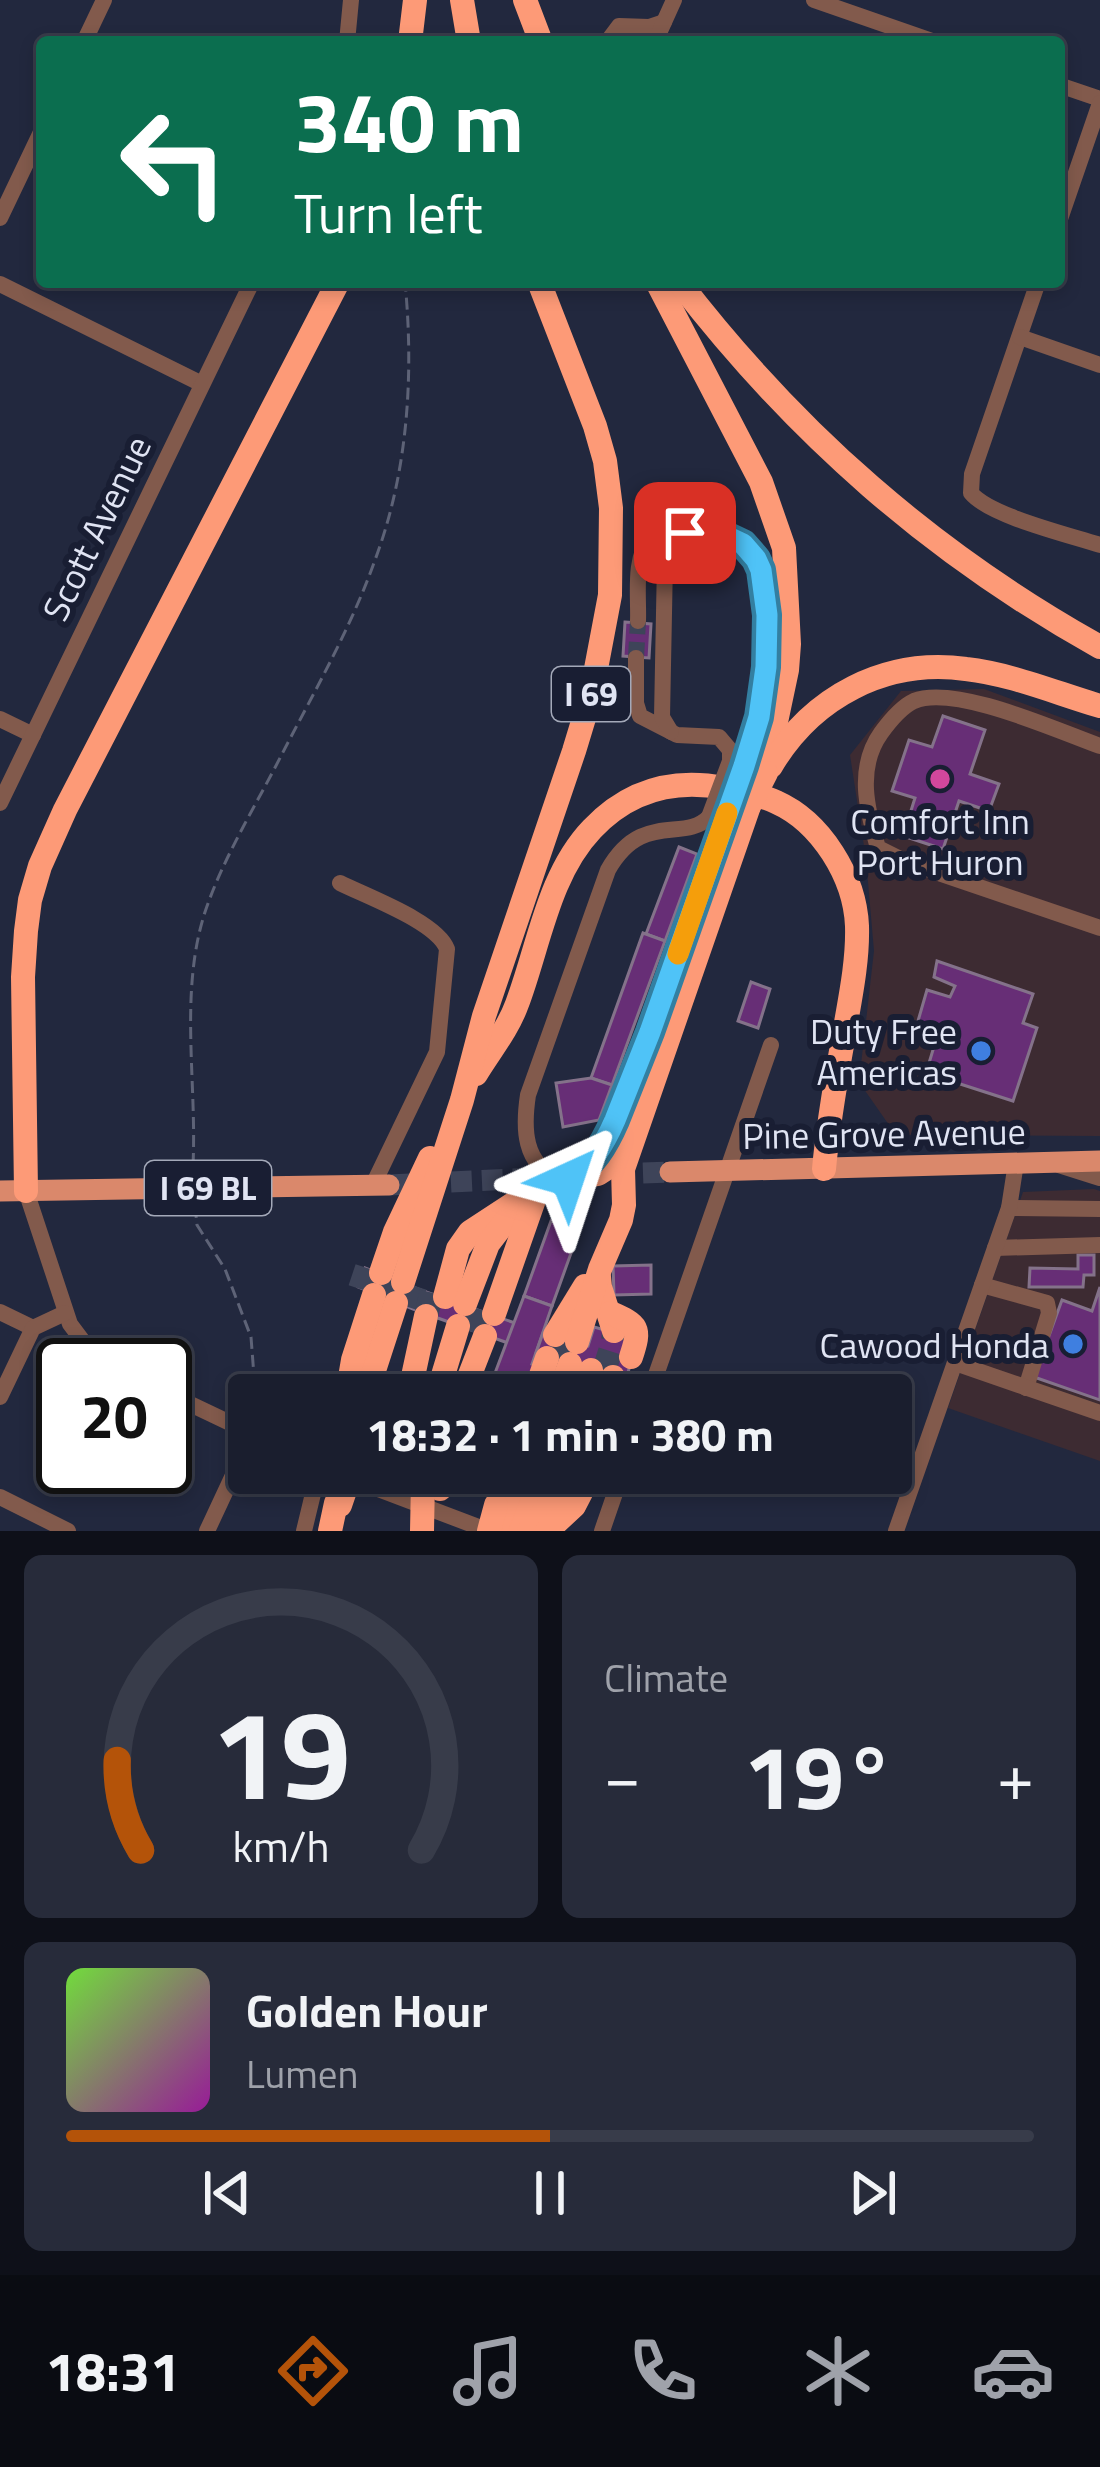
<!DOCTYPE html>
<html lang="en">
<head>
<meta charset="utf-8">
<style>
  :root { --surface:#1a1e2e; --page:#272b3a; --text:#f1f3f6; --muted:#9fa2aa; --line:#383c4a; --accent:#b45309 }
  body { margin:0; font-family:"Titillium Web",sans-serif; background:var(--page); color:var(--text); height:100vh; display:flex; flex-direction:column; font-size:45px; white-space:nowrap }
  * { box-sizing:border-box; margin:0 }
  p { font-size:39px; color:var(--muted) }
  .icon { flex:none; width:66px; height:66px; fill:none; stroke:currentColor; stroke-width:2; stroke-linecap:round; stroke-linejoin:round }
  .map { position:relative; height:1531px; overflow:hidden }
  .details { display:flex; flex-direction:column; gap:24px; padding:24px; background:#0e1019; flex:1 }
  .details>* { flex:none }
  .guide { position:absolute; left:36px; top:36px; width:1029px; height:252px; border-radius:12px; box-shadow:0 6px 18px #0003,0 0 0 3px var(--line); background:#0b6e4f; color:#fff; overflow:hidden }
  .speed { position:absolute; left:36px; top:1338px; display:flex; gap:24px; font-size:60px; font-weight:700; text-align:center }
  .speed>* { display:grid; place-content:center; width:156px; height:156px; border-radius:50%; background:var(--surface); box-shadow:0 6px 18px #0003,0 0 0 3px var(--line); line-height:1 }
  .speed .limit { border:6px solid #111; border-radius:18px; background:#fff; color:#111 }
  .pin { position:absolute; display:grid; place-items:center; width:102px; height:102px; color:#fff; margin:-51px; border-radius:24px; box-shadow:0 6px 18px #0006 }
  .me { position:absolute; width:132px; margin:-66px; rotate:42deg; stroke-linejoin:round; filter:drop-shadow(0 0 9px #0008) }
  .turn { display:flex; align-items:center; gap:42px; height:252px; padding:0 60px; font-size:54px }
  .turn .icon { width:156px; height:156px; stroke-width:2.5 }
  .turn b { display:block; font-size:84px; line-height:102px }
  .big { font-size:90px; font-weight:700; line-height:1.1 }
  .details .card { flex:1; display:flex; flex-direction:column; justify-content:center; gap:18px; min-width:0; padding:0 42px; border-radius:18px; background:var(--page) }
  .details .dial { align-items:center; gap:0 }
  .dial svg { height:312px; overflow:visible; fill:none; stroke:var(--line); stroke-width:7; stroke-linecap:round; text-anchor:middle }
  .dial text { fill:var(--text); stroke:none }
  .song { display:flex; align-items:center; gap:36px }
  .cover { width:144px; height:144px; border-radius:18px; background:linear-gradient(135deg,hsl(100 70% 55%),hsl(300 70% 35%)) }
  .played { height:12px; border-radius:6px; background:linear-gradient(90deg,var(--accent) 50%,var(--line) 50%) }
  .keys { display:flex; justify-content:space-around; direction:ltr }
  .heat { display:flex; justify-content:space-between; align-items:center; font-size:66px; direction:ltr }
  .details .tiles { flex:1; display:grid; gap:24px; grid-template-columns:1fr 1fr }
  .card:last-child { grid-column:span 2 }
  .trip { position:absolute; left:228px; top:1374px; width:684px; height:120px; border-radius:12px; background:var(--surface); box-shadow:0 6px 18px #0003,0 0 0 3px var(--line); font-weight:700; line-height:120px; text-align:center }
  .menu { display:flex; height:192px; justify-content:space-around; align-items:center; background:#0a0c12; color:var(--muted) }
  .menu .icon { width:84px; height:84px }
  .menu .on { color:var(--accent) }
  .menu b { font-size:54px; color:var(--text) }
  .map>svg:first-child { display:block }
  .commercial { fill:#3d2b32 }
  .building { fill:#672e76; stroke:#84728a; stroke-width:3 }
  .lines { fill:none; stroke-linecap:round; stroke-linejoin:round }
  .minor-tunnel { stroke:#3e4459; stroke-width:16; stroke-dasharray:16 8; stroke-linecap:butt }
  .major-tunnel { stroke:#3e4459; stroke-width:21; stroke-dasharray:21 10; stroke-linecap:butt }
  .highway-tunnel { stroke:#3e4459; stroke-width:24; stroke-dasharray:24 12; stroke-linecap:butt }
  .path { stroke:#5e6377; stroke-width:3; stroke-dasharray:12 6; stroke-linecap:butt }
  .minor { stroke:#825a4c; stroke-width:16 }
  .major { stroke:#da886b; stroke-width:21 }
  .highway { stroke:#fd9a77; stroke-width:24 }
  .minor-bridge { stroke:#825a4c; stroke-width:16 }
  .highway-bridge { stroke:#fd9a77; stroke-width:24 }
  .route-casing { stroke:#337fa1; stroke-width:30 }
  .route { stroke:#4fc3f7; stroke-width:21 }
  .slow { stroke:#f59e0b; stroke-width:21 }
  .hotel-dot { fill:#d1479c; stroke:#191e33; stroke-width:4.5 }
  .shop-dot { fill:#3f7fe0; stroke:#191e33; stroke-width:4.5 }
  .labels { text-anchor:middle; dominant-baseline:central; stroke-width:12; stroke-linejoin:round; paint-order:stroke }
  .shield { fill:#191e33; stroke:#a4a9b9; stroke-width:3 }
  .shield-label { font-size:33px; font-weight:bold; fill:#e0e4f3 }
  .street-label { font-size:36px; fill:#e0e4f3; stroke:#191e33 }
  .poi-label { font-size:36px; fill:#e0e4f3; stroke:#191e33; text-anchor:end }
</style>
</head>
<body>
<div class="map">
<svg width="1100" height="1531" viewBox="0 0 1100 1531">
  <rect width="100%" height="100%" fill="#22283e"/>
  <g class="commercial">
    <polygon points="984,689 1100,732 1100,1136 896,1135 859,1082 874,951 866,859 850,755 901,691"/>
    <polygon points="1094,1189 1100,1191 1100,1461 948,1408 1023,1192"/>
  </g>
  <g class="building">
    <polygon points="625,622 651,624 649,658 623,656"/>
    <polygon points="943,716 985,730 970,774 999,784 989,811 959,801 943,849 903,836 915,798 892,791 909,740 932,747"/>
    <polygon points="679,847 697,854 665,941 646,934"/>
    <polygon points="643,933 665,941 612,1085 591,1078"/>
    <polygon points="937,961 1033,994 1023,1023 1037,1028 1013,1101 926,1073 939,1030 918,1021 927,990 950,997 955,986 934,977"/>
    <polygon points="751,982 770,989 758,1028 738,1021"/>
    <polygon points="591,1078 612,1085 599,1120 563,1127 556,1083"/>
    <polygon points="551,1221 579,1231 552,1306 524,1296"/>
    <polygon points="1078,1255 1094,1255 1094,1275 1084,1275 1083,1287 1029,1287 1030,1268 1078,1269"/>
    <polygon points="651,1265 651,1294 614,1295 613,1266"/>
    <polygon points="365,1268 426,1292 418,1311 358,1287"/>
    <polygon points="1100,1287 1100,1400 1034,1377 1062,1300 1092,1311"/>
    <polygon points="426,1292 515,1323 508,1343 418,1311"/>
    <polygon points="524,1296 552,1306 532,1364 535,1365 525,1395 505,1395 489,1389"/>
    <polygon points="594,1327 630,1337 632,1359 626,1379 536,1353 543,1333 588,1346"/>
  </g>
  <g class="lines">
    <polyline class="minor-tunnel" points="636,658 638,621"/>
    <g class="major-tunnel">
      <polyline points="612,1174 670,1172"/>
      <polyline points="389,1185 557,1177"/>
    </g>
    <g class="highway-tunnel">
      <polyline points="360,1289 367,1268"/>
      <polyline points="385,1299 392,1277"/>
      <polyline points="408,1307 415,1286"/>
      <polyline points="426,1316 432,1291"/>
      <polyline points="472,1332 479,1309"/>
      <polyline points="558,1362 566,1338"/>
      <polyline points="603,1374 613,1342 614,1331"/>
    </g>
    <g class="path">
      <path d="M193 1165C197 1081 179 993 205 912 223 858 255 807 281 756 314 692 351 628 375 560 408 472 414 375 405 282"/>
      <polyline points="195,1206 197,1225 225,1269 251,1337 254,1376 238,1399"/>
    </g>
    <g class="minor">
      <polyline points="814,0 935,42"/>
      <polyline points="84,42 104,0"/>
      <polyline points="347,42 351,0"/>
      <polyline points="607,42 619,26 649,27 664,22"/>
      <polyline points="655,42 674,0"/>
      <polyline points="1059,85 1100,99"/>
      <polyline points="0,218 42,130"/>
      <polyline points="1059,222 1100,103"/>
      <path d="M1038 282 972 474 971 493C990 516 1069 535 1100 545"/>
      <polyline points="0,284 202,384"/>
      <polyline points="1020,337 1100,365"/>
      <path d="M638 621C639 598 633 557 650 539 660 529 673 533 686 533 715 533 744 533 758 563 763 574 763 588 765 600 772 657 762 712 744 766"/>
      <polyline points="636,658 636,703 640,716 677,735 719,737 730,750 730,761"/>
      <polyline points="0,719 33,735"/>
      <polyline points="671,732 662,717 665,561 671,544 685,533"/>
      <path d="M1100 746C1058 731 955 684 914 701 901 707 889 722 881 733 856 768 867 810 878 848L906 862 1100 928"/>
      <polyline points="0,803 252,282"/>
      <path d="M340 883C368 897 437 922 447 949L437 1052 373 1185"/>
      <polyline points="1059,1165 1100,1178"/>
      <polyline points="572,1177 585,1169 611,1130 650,1032 725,818"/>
      <path d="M559 1179C523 1164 523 1128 528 1095L608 870C642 810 684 843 709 817"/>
      <polyline points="26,1191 70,1324 88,1348 110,1365"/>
      <polyline points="1009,1208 1100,1209"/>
      <polyline points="995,1248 1100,1245"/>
      <polyline points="982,1285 1047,1303 1049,1313 1026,1388"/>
      <polyline points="0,1312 33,1328"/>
      <polyline points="955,1363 1100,1413"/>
      <polyline points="165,1392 249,1432"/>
      <polyline points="649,1395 771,1045"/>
      <polyline points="0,1397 33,1328 65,1313"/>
      <polyline points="336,1473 489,1531"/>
      <polyline points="0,1497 68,1531"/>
      <polyline points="207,1531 249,1441"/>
      <polyline points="304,1531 318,1473"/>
      <polyline points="602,1531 622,1473"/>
      <polyline points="896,1531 1009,1208 1016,1163"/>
    </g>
    <g class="major">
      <polyline points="670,1172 1100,1161"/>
      <polyline points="0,1191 389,1185"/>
    </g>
    <g class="highway">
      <polyline points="462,0 469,42"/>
      <polyline points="525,0 541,42"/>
      <polyline points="410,42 415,0"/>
      <polyline points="657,282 761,482 784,548 789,644 787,670 776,722 760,772"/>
      <path d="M679 282C796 434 933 554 1100 647"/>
      <path d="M771 766C812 697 885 658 966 669 1011 674 1056 693 1100 706"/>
      <path d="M476 1074C490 1051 508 1029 517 1004 539 946 548 875 592 829 628 791 672 778 724 788 741 792 760 794 776 802 821 822 855 877 857 926 858 962 850 999 844 1034 836 1079 828 1123 824 1169"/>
      <polyline points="26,1191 23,977 26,931 30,900 40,866 65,810 338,282"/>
      <polyline points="381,1273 395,1232 430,1158"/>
      <polyline points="599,1277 600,1287 614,1331"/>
      <polyline points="403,1282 462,1100 484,1016 574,751 591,695 610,595 611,508 605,461 595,426 539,282"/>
      <polyline points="445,1297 458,1249 470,1232 545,1183 598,1174 615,1163 628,1148"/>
      <polyline points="465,1304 488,1244 511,1214"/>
      <path d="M611 1313C638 1325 641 1327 631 1357"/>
      <polyline points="494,1314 535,1197 541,1187"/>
      <polyline points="555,1335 585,1286"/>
      <polyline points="577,1342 600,1269 621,1220 624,1205 623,1169 749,806"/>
      <polyline points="347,1395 353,1360 374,1295"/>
      <polyline points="366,1395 396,1303"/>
      <polyline points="409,1395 426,1316"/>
      <polyline points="437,1395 458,1326"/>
      <polyline points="462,1395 485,1336"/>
      <polyline points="534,1395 547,1358"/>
      <polyline points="558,1395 570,1364"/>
      <polyline points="582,1395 591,1370"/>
      <polyline points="606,1395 613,1377"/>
      <polyline points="440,1489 440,1473"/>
      <polyline points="515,1530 532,1498 542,1473"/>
      <polyline points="330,1531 336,1503"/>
      <polyline points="495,1531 518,1473"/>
      <polyline points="529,1531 554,1499 566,1473"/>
      <polyline points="547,1531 574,1506 591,1473"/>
    </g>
    <g class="minor-bridge">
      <polyline points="709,817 730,761"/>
      <polyline points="725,818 744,766"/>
    </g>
    <g class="highway-bridge">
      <polyline points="749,806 766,773"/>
      <polyline points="340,1505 351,1473"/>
      <polyline points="422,1531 423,1481"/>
      <polyline points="489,1531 496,1505"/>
    </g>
  </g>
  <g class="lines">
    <defs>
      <path id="route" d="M568 1179C591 1168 605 1143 615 1120L650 1032 744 766 759 717 766 667 767 615 761 570 756 559 743 544 724 535 685 533"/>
    </defs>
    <use href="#route" class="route-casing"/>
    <use href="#route" class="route"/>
    <polyline class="slow" points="678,954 727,813"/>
  </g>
  <circle class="hotel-dot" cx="940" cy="779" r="12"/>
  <g class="shop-dot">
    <circle cx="981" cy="1051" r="12"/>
    <circle cx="1073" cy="1344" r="12"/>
  </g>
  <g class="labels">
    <g class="shield">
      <rect x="552" y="667" width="78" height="54" rx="9"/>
      <rect x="145" y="1161" width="126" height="54" rx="9"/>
    </g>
    <g class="shield-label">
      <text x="591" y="694">I 69</text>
      <text x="208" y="1188">I 69 BL</text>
    </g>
    <g class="street-label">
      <text transform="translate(96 528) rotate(-64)">Scott Avenue</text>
      <text transform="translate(884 1133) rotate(-1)">Pine Grove Avenue</text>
    </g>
    <g class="poi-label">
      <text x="940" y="820" text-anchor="middle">Comfort Inn<tspan x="940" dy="41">Port Huron</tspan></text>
      <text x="957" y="1030">Duty Free<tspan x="957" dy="41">Americas</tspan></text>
      <text x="1049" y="1344">Cawood Honda</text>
    </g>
  </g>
</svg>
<div class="speed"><div class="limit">20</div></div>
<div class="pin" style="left:685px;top:533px;background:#d93025"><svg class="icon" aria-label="arrive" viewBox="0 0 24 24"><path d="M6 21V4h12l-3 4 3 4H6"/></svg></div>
<svg class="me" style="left:568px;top:1179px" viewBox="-20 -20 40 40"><path d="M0-17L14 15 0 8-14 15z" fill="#4fc3f7" stroke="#fff" stroke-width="4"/></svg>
<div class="trip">18:32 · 1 min · 380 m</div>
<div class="guide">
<div class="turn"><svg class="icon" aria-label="left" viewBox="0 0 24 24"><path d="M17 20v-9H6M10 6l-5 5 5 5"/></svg><div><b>340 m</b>Turn left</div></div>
</div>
</div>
<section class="details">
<div class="tiles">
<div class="card dial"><svg viewBox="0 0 100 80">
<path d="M14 69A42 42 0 1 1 86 69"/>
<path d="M14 69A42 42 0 0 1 8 46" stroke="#b45309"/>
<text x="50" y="56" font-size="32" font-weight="700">19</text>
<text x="50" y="72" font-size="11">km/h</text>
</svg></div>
<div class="card"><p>Climate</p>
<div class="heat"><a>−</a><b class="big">19°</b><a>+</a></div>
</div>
<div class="card">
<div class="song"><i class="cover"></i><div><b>Golden Hour</b><p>Lumen</p></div></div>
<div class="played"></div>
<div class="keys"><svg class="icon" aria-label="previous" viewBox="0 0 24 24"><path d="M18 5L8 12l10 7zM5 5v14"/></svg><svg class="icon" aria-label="pause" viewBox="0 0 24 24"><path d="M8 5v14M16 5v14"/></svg><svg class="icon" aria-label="next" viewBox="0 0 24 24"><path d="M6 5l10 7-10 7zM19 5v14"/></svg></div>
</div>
</div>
</section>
<nav class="menu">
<b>18:31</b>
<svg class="icon on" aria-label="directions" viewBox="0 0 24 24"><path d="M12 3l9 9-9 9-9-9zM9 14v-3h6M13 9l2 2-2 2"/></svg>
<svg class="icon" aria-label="music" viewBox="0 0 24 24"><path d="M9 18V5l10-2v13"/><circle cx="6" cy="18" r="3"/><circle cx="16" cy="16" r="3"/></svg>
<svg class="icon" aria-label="phone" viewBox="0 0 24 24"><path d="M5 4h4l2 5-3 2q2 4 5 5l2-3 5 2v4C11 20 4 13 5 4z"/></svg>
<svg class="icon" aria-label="climate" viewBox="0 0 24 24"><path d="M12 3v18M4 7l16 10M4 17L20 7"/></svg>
<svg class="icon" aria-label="car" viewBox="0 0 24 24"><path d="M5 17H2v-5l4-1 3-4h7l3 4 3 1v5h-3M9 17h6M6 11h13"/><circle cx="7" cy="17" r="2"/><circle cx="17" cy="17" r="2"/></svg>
</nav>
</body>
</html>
